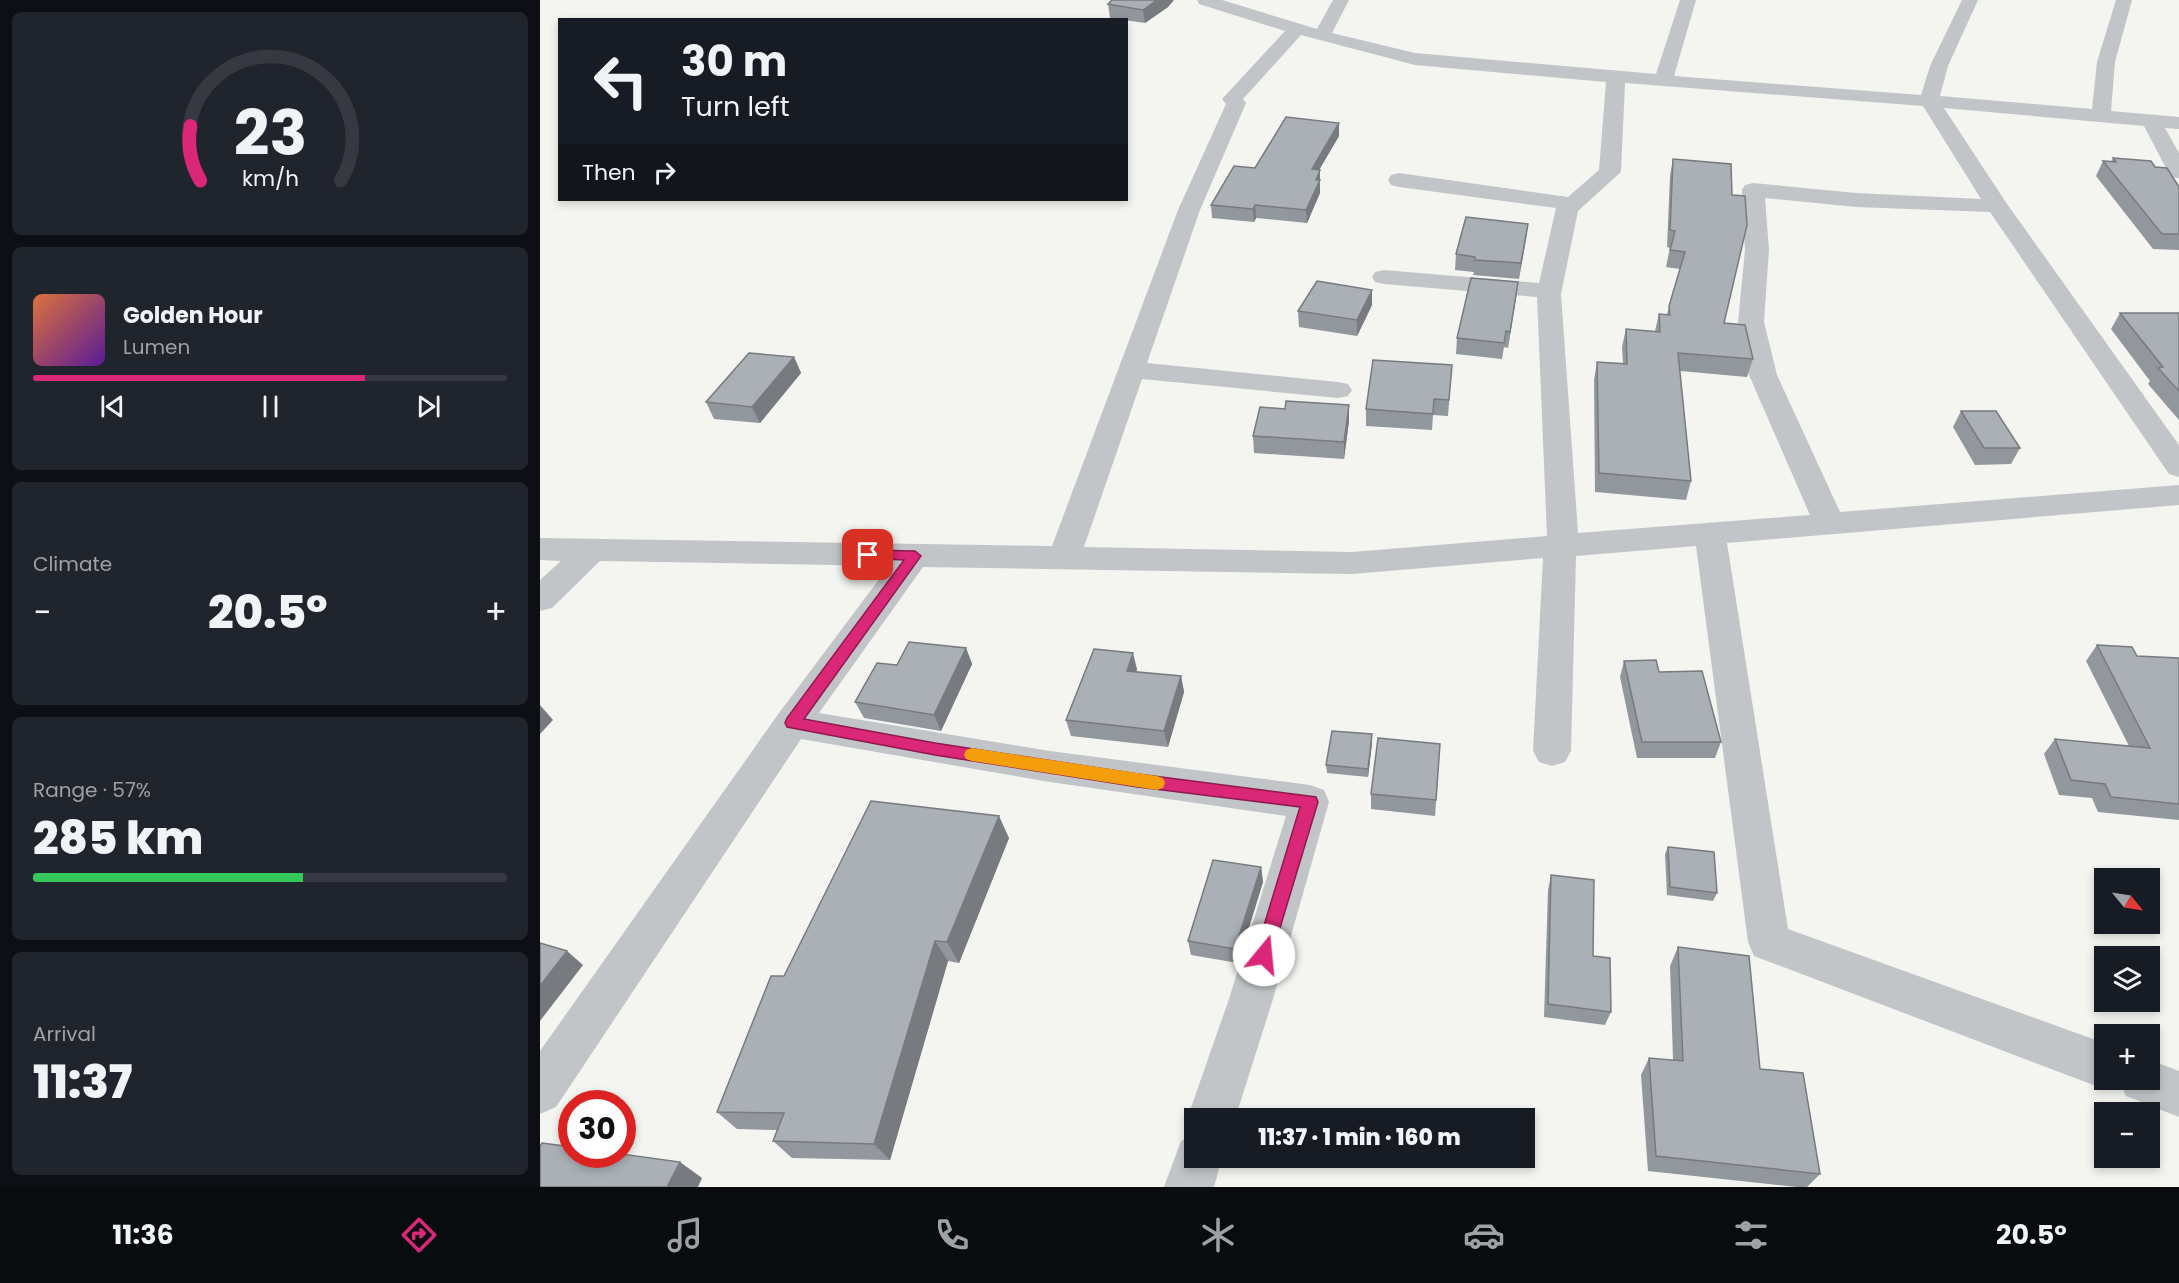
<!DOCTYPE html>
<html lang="en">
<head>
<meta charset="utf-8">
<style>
  :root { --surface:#171b24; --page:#20242c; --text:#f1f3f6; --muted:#9ea1a6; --line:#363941; --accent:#db2777 }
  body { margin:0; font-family:Poppins,sans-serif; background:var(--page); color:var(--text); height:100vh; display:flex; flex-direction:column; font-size:22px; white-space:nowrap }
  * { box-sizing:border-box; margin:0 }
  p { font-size:20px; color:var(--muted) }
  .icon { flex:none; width:33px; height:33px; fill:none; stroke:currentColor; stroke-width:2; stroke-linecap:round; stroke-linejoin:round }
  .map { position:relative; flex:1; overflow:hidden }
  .side { display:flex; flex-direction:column; gap:12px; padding:12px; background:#0d0f14; width:540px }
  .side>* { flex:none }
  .hud { position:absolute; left:18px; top:18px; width:570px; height:183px; border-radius:0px; box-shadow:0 3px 9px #0003; background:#171b24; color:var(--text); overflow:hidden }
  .needle { width:39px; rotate:120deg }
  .tools { position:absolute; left:1554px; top:868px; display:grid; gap:12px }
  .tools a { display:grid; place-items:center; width:66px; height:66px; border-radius:0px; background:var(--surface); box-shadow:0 3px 9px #0003; font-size:30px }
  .speed { position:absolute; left:18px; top:1090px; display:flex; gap:12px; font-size:30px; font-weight:700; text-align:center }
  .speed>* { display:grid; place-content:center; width:78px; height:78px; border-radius:50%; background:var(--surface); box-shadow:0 3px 9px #0003; line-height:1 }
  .speed .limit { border:9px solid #d22; background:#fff; color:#111 }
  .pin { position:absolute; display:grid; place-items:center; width:51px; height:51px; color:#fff; margin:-26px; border-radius:12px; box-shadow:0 3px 9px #0006 }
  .me { position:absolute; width:66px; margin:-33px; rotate:17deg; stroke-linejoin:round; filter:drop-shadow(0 0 4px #0008) }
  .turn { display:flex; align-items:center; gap:21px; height:126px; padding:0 24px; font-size:27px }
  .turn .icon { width:78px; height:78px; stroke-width:2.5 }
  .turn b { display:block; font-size:42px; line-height:51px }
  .then { display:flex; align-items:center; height:57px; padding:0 24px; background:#0003; gap:12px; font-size:22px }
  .big { font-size:45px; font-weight:800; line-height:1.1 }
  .side .tile { flex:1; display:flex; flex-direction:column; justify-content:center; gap:9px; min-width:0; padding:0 21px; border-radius:9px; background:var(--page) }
  .side .dial { align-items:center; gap:0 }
  .dial svg { height:156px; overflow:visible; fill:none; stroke:var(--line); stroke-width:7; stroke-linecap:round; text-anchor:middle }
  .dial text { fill:var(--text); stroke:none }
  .song { display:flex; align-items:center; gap:18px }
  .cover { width:72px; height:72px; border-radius:9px; background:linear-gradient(135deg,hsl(20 70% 55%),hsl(270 70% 35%)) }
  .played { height:6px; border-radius:3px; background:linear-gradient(90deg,var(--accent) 70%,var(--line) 70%) }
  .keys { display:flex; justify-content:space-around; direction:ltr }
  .heat { display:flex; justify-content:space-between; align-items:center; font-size:33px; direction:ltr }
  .charge { height:9px; border-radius:4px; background:linear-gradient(90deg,#34c759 57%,var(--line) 0) }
  .trip { position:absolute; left:644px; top:1108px; width:351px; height:60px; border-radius:0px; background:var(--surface); box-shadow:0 3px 9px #0003; font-weight:800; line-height:60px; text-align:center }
  .menu { display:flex; height:96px; justify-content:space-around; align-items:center; background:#090b0e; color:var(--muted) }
  .menu .icon { width:42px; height:42px }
  .menu .selected { color:var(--accent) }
  .menu b { font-size:27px; color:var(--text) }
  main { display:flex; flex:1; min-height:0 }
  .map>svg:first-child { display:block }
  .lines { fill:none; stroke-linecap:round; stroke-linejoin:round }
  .minor { fill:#c2c5c8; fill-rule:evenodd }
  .wall { fill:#92979d }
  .shaded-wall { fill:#777b7f }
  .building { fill:#aab0b6; stroke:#777b7f; stroke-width:1.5 }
  .route { fill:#db2777; stroke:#8e194d; stroke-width:1.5 }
  .slow { fill:#f59e0b }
</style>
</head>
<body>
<main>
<section class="side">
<div class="tile dial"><svg viewBox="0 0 100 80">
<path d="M14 69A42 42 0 1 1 86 69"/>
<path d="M14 69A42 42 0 0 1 9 41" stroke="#db2777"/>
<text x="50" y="56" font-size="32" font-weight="700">23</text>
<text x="50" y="72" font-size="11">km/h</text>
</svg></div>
<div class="tile">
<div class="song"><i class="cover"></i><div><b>Golden Hour</b><p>Lumen</p></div></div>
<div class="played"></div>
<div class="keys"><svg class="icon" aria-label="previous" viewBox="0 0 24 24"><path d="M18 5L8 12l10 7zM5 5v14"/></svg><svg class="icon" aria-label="pause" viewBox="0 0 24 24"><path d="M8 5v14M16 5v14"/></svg><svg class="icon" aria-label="next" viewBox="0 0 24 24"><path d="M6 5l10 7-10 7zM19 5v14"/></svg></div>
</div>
<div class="tile"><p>Climate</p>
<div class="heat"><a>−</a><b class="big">20.5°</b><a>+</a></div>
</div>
<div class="tile"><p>Range · 57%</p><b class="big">285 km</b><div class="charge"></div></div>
<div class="tile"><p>Arrival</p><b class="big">11:37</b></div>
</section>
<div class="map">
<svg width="1639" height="1187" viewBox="0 0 1639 1187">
  <rect width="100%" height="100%" fill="#f4f4f0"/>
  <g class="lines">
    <g class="minor">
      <path d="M657 0H682L777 29 793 0H809L792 33 875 53 1116 74 1140 0H1156L1134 76 1381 95 1390 66 1422 0H1438L1408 66 1400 96 1552 109 1557 62 1576 0H1592L1575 62 1571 111 1639 117V129L1625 128 1639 153V178L1631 177 1628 172 1604 126 1404 108 1467 204 1639 445V477L1629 474 1450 212 1316 207 1225 198 1229 250 1224 322 1237 375 1300 512 1639 485V505L1187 543 1248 929 1564 1043V1080H1610V1060L1639 1071V1117L1586 1096 1580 1082 1564 1089 1214 956 1208 942 1156 546 1036 556 1031 751 1025 762 1012 766 999 762 993 751 1003 558 812 574 383 567 279 713 510 751 770 785 784 790 789 802 733 999 695 1119H654V1135L647 1119 689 999 746 816 510 782 261 739 16 1107 0 1114V1051L239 713 349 566 60 561 12 608 0 611V580L21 561 0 560V538L512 546 638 210 686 104 682 99 745 31 659 4ZM761 35 875 65 1066 82 1059 170 1028 197 859 173 851 175 848 180 851 185 859 187 1016 208 999 283 844 270 835 272 832 277 835 282 844 284 997 297 1007 536 812 552 544 547 602 379 798 398 808 396 812 390 808 384 798 382 607 363 660 210 706 103 703 99ZM1085 83 1383 106 1441 199 1316 193 1213 183 1205 185 1202 190 1205 250 1198 322 1209 375 1270 515 1038 533 1021 294 1038 211 1081 172Z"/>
      <polygon points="654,1135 654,1158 682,1158 674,1187 624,1187 641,1141"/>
    </g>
  </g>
  <g class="wall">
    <polygon points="568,4 628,7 605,23 570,18"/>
    <polygon points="799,123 799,136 779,170 780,170 780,193 767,223 716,218 714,222 672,218 671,205 715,168"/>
    <polygon points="1573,158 1615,167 1639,187 1639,250 1613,249 1556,176 1563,161 1571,162"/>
    <polygon points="1133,159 1184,323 1213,359 1207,377 1140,371 1151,481 1146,500 1055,492 1054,380 1057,362 1083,363 1082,347 1086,329 1115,331 1119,314 1127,314 1140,269 1126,267 1130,248 1127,247 1130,176"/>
    <polygon points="988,224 979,279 933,275 934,272 915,270 916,254"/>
    <polygon points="978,282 968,348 964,347 962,359 916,354 917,338"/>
    <polygon points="832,290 832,305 817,336 759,327 758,311"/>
    <polygon points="1580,313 1639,313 1639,420 1608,384 1610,381 1571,329"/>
    <polygon points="254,357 261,373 220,423 174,419 166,402"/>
    <polygon points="912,365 908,416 893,415 892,430 826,426 826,409"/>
    <polygon points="809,405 809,421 804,459 714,453 713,436 745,409"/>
    <polygon points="1421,411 1480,448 1471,464 1435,465 1413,427"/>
    <polygon points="1557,645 1597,656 1639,658 1639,820 1558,812 1552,798 1519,795 1504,754 1515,739 1589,746 1546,661"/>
    <polygon points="426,648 432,664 401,731 324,718 315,702 357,665"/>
    <polygon points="1084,661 1119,672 1181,742 1175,758 1097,758 1080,677"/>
    <polygon points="597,669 596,672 641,676 644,692 628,747 531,736 526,720"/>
    <polygon points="832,743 828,777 787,773 786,765"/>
    <polygon points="900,744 895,816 831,809 831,794"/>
    <polygon points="469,838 419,963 408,961 350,1160 252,1158 233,1141 237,1130 197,1129 177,1112 244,976"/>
    <polygon points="1128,847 1177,893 1173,901 1127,895 1125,854"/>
    <polygon points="721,867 723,882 698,963 651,955 648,941"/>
    <polygon points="1011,875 1071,1012 1065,1025 1004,1017 1008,890"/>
    <polygon points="1138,947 1220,1069 1280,1174 1267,1187 1257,1187 1108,1171 1101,1075 1109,1058 1133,1060 1130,966"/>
  </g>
  <g class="shaded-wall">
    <polygon points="617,0 634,0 628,7 605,23 603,10"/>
    <polygon points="799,123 799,136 772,182 772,169"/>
    <polygon points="780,170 780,193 767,223 766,210 776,180"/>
    <polygon points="715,205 716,218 714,222 713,209"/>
    <polygon points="988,224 986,239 979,279 981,263"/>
    <polygon points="978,282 976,298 968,348 970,332"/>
    <polygon points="832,290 832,305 817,336 817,320"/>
    <polygon points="254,357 261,373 220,423 212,407"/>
    <polygon points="809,405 809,421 804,459 804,442"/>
    <polygon points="426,648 432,664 401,731 394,715"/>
    <polygon points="593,653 597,669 591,687 587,671"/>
    <polygon points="641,676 644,692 628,747 624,731"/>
    <polygon points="0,705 13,720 0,734"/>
    <polygon points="832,734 832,743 828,777 828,769"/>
    <polygon points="459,816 469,838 419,963 407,942"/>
    <polygon points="721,867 723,882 698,963 695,949"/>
    <polygon points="395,941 408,961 350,1160 334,1144"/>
    <polygon points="27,951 43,965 0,1021 0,986"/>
    <polygon points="140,1162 162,1178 158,1187 127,1187"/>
  </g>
  <g class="building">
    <polygon points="572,0 617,0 603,10 568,4"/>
    <polygon points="746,117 799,123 772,169 780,170 776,180 780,180 766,210 715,205 713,209 671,205 694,166 715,168"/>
    <polygon points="1573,158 1611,161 1615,167 1627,168 1639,187 1639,234 1622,234 1563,161 1576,162"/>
    <polygon points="1133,159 1191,164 1192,195 1205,196 1207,225 1184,323 1205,325 1213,359 1138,353 1151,481 1059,473 1057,362 1087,364 1086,329 1120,332 1119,314 1130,315 1129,306 1145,252 1130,250 1135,231 1130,230"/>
    <polygon points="926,217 988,224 981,263 935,260 935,257 916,254"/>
    <polygon points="931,278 978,282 970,332 966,331 964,343 917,338"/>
    <polygon points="777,281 832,290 817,320 758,311"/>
    <polygon points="1580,313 1639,313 1639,391 1618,368 1623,367"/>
    <polygon points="209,353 254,357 212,407 166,402"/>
    <polygon points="833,360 912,365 909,400 894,399 893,414 826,409"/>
    <polygon points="746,401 809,405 804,442 713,436 720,407 745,409"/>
    <polygon points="1421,411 1456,411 1480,448 1444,448"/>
    <polygon points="369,642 426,648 394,715 315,702 337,663 357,665"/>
    <polygon points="1557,645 1592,647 1597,656 1639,658 1639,804 1571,797 1565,784 1531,780 1515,739 1610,748"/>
    <polygon points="554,649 593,653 587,671 641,676 624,731 526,720"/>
    <polygon points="1116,660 1119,672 1162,671 1181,742 1102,742 1084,661"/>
    <polygon points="792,731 832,734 828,769 786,765"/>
    <polygon points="838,738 900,744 896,800 831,794"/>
    <polygon points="331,801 459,816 407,942 395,941 334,1144 233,1141 244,1113 177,1112 231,976 244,976"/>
    <polygon points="1128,847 1174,852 1177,893 1130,887"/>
    <polygon points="673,860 721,867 695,949 648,941"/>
    <polygon points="1011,875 1054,880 1053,956 1070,958 1071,1012 1008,1004"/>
    <polygon points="0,943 27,951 0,986"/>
    <polygon points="1138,947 1209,956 1220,1069 1263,1073 1280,1174 1116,1156 1109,1058 1143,1061"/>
    <polygon points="2,1143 32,1147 32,1155 82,1155 82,1154 140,1162 127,1187 0,1187 0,1146"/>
  </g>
  <polygon class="route" points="328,550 375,551 381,556 264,719 395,743 598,774 776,797 778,802 730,961 724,964 718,961 715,955 760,807 598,787 395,755 247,727 245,723 247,718 364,560 324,558 322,555"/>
  <polygon class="slow" points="432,748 617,776 623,778 625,783 623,788 617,790 432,761 426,759 424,755 426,750"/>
</svg>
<div class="tools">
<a><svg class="needle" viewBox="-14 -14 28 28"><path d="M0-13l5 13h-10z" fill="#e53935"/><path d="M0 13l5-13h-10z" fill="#9ea1a6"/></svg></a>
<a><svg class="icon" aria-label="layers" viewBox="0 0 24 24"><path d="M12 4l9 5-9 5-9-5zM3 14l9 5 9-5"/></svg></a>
<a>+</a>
<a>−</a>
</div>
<div class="speed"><div class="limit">30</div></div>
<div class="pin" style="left:328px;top:555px;background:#d93025"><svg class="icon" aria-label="arrive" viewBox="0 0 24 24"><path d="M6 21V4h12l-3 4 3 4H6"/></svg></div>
<svg class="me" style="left:724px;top:955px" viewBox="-20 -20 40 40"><circle r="19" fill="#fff"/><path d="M0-13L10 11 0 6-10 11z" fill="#db2777"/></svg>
<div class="trip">11:37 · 1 min · 160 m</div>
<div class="hud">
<div class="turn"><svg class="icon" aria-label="left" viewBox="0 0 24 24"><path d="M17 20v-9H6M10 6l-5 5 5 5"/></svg><div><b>30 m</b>Turn left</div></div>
<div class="then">Then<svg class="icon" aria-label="right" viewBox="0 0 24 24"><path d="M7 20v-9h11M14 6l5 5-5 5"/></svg></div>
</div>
</div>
</main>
<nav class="menu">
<b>11:36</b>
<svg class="icon selected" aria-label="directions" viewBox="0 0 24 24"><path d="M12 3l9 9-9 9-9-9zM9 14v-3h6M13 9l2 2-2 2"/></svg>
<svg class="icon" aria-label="music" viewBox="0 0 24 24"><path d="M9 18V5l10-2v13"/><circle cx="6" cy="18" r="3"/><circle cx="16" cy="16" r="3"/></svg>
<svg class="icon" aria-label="phone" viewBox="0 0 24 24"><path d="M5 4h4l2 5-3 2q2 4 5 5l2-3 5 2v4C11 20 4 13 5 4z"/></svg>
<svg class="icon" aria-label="climate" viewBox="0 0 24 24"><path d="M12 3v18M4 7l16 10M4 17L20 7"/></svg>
<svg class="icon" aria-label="car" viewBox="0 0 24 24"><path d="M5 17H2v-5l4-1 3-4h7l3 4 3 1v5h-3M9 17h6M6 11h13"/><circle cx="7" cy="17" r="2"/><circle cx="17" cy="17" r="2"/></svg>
<svg class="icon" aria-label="filters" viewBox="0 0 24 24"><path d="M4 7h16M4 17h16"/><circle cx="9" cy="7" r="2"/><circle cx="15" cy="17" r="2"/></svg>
<b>20.5°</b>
</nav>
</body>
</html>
